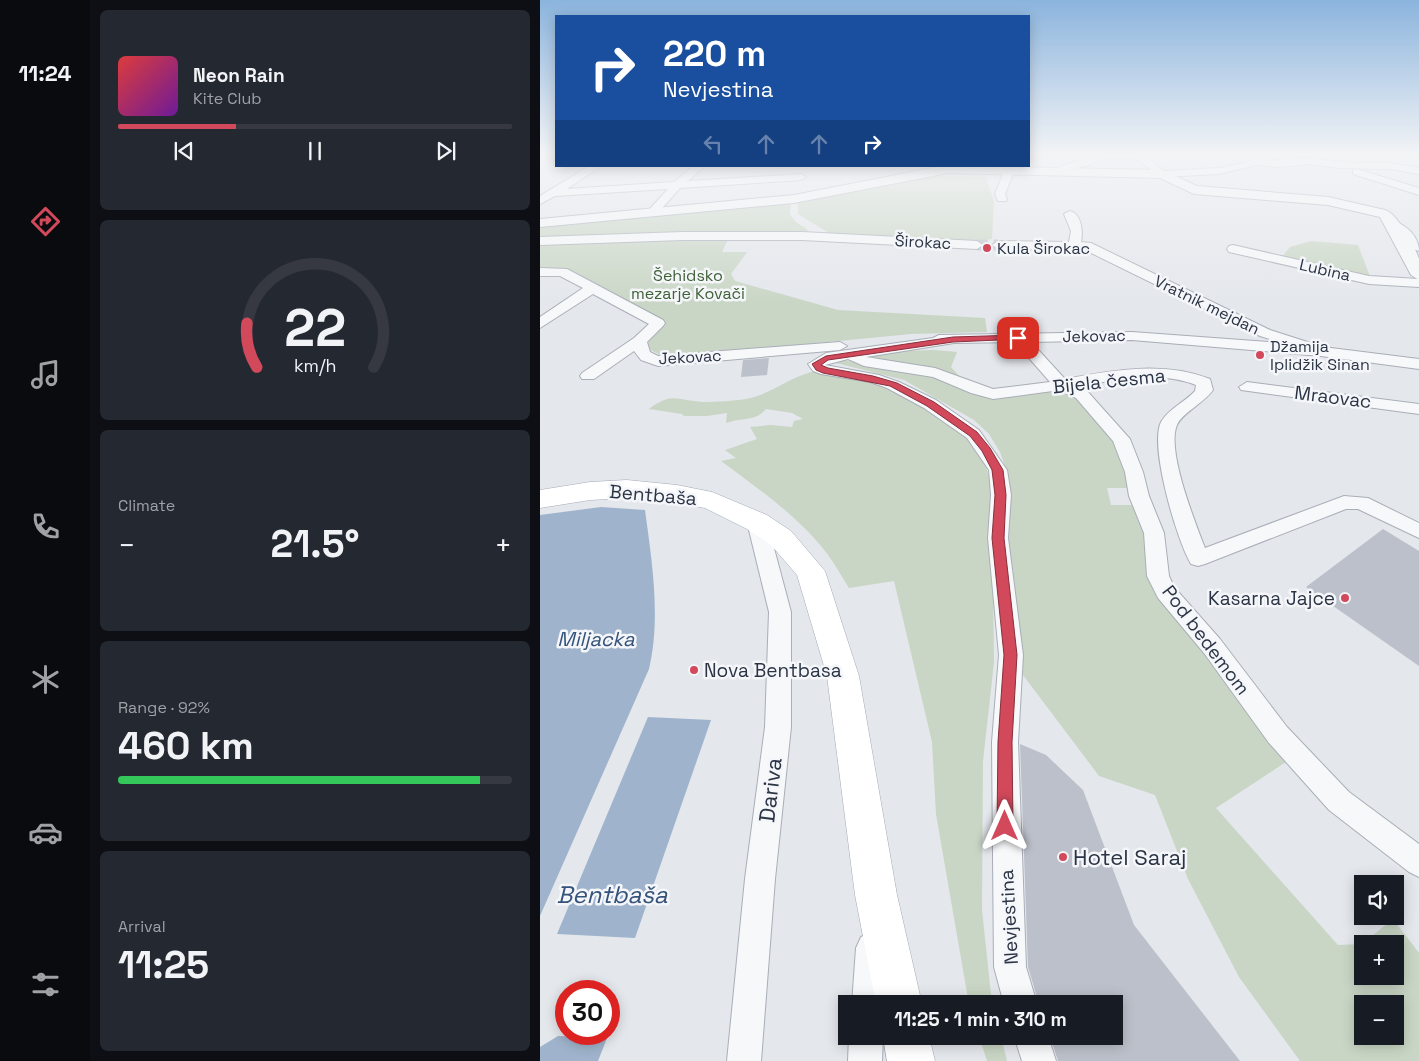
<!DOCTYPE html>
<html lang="en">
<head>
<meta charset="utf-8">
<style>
  :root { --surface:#171b24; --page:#242831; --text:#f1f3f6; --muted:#9ea1a6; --line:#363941; --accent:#d1495b }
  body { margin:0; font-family:"Space Grotesk",sans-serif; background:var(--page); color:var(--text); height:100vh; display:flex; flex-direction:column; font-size:19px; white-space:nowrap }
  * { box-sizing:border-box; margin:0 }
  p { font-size:16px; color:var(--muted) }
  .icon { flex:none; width:28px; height:28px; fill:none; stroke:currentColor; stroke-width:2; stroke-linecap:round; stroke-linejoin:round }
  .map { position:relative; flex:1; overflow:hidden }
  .drawer { display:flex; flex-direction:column; gap:10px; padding:10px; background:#0d0f14; width:450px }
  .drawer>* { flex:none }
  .banner { position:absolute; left:15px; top:15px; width:475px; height:152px; border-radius:0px; box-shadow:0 2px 12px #0003; background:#1a4fa0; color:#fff; overflow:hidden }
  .controls { position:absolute; left:814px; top:875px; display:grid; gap:10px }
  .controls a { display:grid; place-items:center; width:50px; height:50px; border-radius:0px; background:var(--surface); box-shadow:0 2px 12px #0003; font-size:25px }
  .speed { position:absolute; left:15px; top:980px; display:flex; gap:10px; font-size:25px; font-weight:700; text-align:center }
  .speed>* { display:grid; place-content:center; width:65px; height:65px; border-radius:50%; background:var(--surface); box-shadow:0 2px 12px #0003; line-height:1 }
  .speed .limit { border:8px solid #d22; background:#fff; color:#111 }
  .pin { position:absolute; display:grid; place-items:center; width:42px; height:42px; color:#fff; margin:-21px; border-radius:10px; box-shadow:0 2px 8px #0006 }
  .me { position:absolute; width:55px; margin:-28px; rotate:0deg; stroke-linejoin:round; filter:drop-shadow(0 0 4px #0008) }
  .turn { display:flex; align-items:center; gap:18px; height:105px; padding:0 25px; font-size:22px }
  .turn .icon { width:65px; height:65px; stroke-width:2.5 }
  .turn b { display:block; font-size:35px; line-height:42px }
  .lanes { display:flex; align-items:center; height:48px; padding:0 25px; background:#0003; justify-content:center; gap:25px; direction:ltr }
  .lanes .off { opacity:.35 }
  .big { font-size:38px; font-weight:700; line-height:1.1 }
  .drawer .card { flex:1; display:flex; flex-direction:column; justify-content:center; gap:8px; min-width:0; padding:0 18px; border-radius:8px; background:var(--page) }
  .drawer .dial { align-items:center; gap:0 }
  .dial svg { height:130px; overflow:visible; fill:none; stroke:var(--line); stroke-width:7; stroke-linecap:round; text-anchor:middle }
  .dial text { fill:var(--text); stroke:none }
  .song { display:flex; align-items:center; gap:15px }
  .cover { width:60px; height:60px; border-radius:8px; background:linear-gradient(135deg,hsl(0 70% 55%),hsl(280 70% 35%)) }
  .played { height:5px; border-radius:2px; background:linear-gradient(90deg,var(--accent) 30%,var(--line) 30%) }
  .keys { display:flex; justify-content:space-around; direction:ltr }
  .heat { display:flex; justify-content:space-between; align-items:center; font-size:28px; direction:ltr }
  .charge { height:8px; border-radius:4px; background:linear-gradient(90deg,#34c759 92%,var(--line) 0) }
  .trip { position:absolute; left:298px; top:995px; width:285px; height:50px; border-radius:0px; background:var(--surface); box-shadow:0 2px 12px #0003; font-weight:700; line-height:50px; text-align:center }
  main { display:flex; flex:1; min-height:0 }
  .tab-bar { display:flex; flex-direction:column; width:90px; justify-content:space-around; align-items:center; background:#090b0e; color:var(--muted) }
  .tab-bar .icon { width:35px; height:35px }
  .tab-bar .active { color:var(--accent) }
  .tab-bar b { font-size:22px; color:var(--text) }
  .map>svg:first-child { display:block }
  .green { fill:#c9d6c5; fill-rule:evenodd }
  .water { fill:#9fb4cc }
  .building { fill:#bbc0ca }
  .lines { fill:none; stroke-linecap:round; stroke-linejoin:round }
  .minor-tunnel { stroke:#bfc3cb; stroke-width:11; stroke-dasharray:11 5.5; stroke-linecap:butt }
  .minor-casing { stroke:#a9aeb7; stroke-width:2 }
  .tertiary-casing { stroke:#a9aeb7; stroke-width:2 }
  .primary-casing { stroke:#a3abb8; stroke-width:1 }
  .minor { fill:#f7f8fa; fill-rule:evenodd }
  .tertiary { fill:#f7f8fa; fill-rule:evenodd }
  .primary { fill:#fff; fill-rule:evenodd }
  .route { fill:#d1495b; stroke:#882f3b }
  .poi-dot { fill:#d1495b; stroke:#f4f6f9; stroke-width:2 }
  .labels { text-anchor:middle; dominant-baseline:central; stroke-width:5; stroke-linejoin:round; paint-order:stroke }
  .far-street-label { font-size:16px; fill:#2b3445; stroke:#f4f6f9 }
  .far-poi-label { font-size:16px; fill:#2b3445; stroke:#f4f6f9; text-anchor:start }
  .far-park-label { font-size:16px; fill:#3f6138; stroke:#f4f6f9 }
  .street-label { font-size:19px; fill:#2b3445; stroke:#f4f6f9 }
  .poi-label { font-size:19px; fill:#2b3445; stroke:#f4f6f9; text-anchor:end }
  .water-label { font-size:20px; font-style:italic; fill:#34527a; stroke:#f4f6f9 }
  .near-street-label { font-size:22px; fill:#2b3445; stroke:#f4f6f9 }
  .near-poi-label { font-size:22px; fill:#2b3445; stroke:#f4f6f9; text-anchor:start }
  .near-water-label { font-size:24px; font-style:italic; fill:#34527a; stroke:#f4f6f9 }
</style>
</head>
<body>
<main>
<nav class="tab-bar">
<b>11:24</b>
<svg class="icon active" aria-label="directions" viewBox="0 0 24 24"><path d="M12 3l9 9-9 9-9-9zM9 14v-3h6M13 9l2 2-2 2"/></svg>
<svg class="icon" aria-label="music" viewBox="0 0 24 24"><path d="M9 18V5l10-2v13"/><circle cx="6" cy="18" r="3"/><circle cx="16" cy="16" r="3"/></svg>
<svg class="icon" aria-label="phone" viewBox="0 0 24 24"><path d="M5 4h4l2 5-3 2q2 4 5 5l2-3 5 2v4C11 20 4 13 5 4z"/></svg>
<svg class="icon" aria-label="climate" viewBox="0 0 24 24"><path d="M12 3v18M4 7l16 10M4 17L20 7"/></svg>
<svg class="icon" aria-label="car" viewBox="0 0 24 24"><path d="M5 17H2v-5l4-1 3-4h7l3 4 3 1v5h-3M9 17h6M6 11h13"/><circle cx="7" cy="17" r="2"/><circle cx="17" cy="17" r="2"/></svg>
<svg class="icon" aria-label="filters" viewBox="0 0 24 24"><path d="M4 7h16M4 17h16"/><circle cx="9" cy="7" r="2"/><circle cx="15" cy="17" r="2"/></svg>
</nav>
<section class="drawer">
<div class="card">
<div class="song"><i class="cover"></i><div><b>Neon Rain</b><p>Kite Club</p></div></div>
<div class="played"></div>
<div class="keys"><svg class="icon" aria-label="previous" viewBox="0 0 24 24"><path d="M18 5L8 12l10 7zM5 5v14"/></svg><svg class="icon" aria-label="pause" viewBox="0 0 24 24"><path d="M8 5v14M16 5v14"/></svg><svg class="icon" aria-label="next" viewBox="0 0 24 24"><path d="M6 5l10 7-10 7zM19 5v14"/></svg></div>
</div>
<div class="card dial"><svg viewBox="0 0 100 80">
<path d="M14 69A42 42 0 1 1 86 69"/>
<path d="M14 69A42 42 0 0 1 8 42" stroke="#d1495b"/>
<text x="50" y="56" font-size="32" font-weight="700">22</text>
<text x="50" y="72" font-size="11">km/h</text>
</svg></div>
<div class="card"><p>Climate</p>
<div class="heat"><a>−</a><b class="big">21.5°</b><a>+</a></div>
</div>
<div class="card"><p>Range · 92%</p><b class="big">460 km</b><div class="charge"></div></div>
<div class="card"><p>Arrival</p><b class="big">11:25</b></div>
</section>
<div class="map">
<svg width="879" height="1061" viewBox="0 0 879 1061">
  <rect width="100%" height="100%" fill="#e4e7ec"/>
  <g class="green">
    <polygon points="389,176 446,177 454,202 452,239 437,241 289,233 258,214 258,201"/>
    <polygon points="251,202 250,214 256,222 268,230 267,232 0,238 0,227 189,210"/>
    <polygon points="188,239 182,252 207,252 191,274 195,281 298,310 445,318 447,332 371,334 126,358 109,349 108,341 125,325 125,321 44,283 22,270 0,269 0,245"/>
    <polygon points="771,241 818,245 832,282 738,262 750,247"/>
    <polygon points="394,350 417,352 411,367 424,381 397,368 331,358 333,355 359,351"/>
    <path d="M301 360 385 372 440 393 520 386 539 396 576 438 593 488H567L571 505H598L606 532 610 578 752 758 676 808 798 945 822 944 853 919 879 953V1061H760L699 977 648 879 615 795 559 776 474 663 466 535 471 496 469 478 460 452 449 434 434 420 364 380 292 362ZM822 944H855V976H822ZM822 1004H855V1036H822Z"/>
    <path d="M277 371 350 386 428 435 446 465 452 492 454 662 443 761 442 910 452 1004H430L427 993 396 814 392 742 354 581 309 588C302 577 296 566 288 555 262 519 216 487 181 461L196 458 185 450 217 439 210 427 231 425 252 427 254 421 263 419 252 413 226 409C215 422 201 417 186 423L187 413 167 416H144L142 414 109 409C133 391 138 401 163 402 177 402 193 401 206 399 231 395 251 375 277 371Z"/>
    <polygon points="439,1036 461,1036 467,1061 447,1061"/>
  </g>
  <g class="water">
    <path d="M61 507 105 510C112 562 121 618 109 669L0 916V515Z"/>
    <polygon points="108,717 171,720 95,938 17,934"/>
    <polygon points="18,1036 67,1038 58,1061 0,1061 0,1047"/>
  </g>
  <g class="building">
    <polygon points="229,358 227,375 201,377 203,360"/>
    <polygon points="843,529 879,551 879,666 766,587"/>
    <polygon points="480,744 506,755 543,790 594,925 700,1061 518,1061 510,1036 574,1036 574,1004 499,1004 488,967"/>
  </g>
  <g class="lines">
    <polyline class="minor-tunnel" points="437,245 458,245"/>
    <defs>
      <g id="minor">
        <polygon points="554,155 603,155 624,171 679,168 703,163 725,155 738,155 730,160 770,158 798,162 850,163 879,168 879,174 850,169 798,168 770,164 738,167 717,165 679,174 622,177 596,159 564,158 549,165 513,174 508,171"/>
        <polygon points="49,166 61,166 27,189 134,182 154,166 165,166 148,181 261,174 266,177 261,180 140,188 116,215 112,216 106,213 128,189 15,196 0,204 0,196"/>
        <polygon points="471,166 475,169 465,194 467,199 466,201 458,201 455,194 465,169"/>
        <polygon points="817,169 879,188 879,195 813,174 813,170"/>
        <path d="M530 211C542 214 543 232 541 242L551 243 730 330 783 347 879 359V369L781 356 592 340 491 342 525 379C574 370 623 361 670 379L673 390C664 403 642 413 637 425 626 450 655 522 665 548L804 496 828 498 879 523V538L818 509H806L665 564 658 566 651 564C637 541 609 446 621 422 628 409 645 402 655 391L656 385C619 370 576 380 538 386L548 392 590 439 603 472 609 496 624 533 629 576 634 587 680 639 747 727 809 792 879 844V877L869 872 789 810 729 743 664 653 618 598 607 576 604 533 589 496 585 472 573 441 536 398 520 390 453 399 431 393 393 377 324 366 308 359 285 365 339 375 359 382 396 400 439 430 467 470 471 495 468 538 483 655 478 742 486 967 497 1004H464L454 967 452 742 459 655 448 538 451 495 449 470 427 438 384 408 347 388 330 382 281 374 273 371 268 364 286 353 393 338 399 335 592 332 742 343 720 336 545 250 458 249 452 245 458 241 529 242 531 231 524 214ZM475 342 510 382 453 389 395 368 326 357 414 343Z"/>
        <path d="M853 221C867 225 879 237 879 251L868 247C860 234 856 235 847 225Z"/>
        <polygon points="143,232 262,232 437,241 443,245 437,249 262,240 143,240 0,245 0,237"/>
        <polygon points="693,245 829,276 879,279 879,287 829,284 689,252 687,249 689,246"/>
        <polygon points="0,268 27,269 123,320 125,323 123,326 107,342 110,352 118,356 300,342 307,346 300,350 118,366 101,360 94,351 54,379 42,379 40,376 42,373 94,338 109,324 53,294 0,328 0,317 43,288 20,276 0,276"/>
        <polygon points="707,382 879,404 879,414 701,390 699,387"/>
        <polygon points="217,515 224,517 227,522 251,612 251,727 235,879 221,1061 187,1061 205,879 225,727 229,612 207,522 210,517"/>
        <polygon points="332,932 343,937 348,948 344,1004 312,1004 316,948 321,937"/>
        <polygon points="309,1036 343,1036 342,1061 308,1061"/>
        <polygon points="474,1036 508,1036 516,1061 482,1061"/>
      </g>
      <path id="tertiary" d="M402 166 622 170 657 186 788 197 845 210C856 212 876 248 879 259 879 265 879 274 879 280L871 275 840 217 788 205 654 194 620 178 408 173 254 203 0 227V219L254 195Z"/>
      <g id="primary">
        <polygon points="87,480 137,485 172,492 227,515 251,531 285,571 319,676 357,895 382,1004 336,1004 315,895 287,676 257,575 231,545 207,529 165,508 137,503 87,498 50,500 0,508 0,490 50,482"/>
        <polygon points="343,1036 389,1036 395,1061 347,1061"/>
      </g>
    </defs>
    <use href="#minor" class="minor-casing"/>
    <use href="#tertiary" class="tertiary-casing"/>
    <use href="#primary" class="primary-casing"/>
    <use href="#minor" class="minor"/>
    <use href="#tertiary" class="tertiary"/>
    <use href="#primary" class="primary"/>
  </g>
  <linearGradient id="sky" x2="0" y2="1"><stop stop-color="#8bb4dd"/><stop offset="0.51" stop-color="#f3f4f6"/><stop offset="1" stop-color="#f3f4f6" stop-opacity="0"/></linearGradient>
  <rect width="879" height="303" fill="url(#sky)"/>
  <polygon class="route" points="478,335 482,338 481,339 413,342 288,360 281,365 288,368 333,376 357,383 394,402 437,432 450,448 463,470 466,495 464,538 477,655 472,742 473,826 471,831 465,834 460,831 457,826 458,742 464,655 452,538 455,495 452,470 442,451 430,436 387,406 350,386 283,373 276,370 272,364 286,356 413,337"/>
  <g class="poi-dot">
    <circle cx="447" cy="248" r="5"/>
    <circle cx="720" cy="355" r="5"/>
    <circle cx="805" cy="598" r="5"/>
    <circle cx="154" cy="670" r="5"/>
    <circle cx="523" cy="857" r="5"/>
  </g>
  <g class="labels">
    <g class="far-street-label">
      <text transform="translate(383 242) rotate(3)">Širokac</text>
      <text transform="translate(785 270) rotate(13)">Lubina</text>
      <text transform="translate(667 305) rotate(26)">Vratnik mejdan</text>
      <text transform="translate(554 336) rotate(-1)">Jekovac</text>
      <text transform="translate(150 357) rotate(-3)">Jekovac</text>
    </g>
    <g class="far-poi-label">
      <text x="457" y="248">Kula Širokac</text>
      <text x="730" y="346">Džamija<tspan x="730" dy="18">Iplidžik Sinan</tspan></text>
    </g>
    <g class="far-park-label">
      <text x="148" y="275">Šehidsko<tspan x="148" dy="18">mezarje Kovači</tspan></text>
    </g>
    <g class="street-label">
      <text transform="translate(569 381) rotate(-6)">Bijela česma</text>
      <text transform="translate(793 397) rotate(7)">Mraovac</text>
      <text transform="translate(113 495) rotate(5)">Bentbaša</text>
      <text transform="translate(666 640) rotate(53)">Pod bedemom</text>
      <text transform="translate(469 917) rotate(-93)">Nevjestina</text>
    </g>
    <g class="poi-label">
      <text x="795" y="598">Kasarna Jajce</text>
      <text x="164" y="670" text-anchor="start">Nova Bentbasa</text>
    </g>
    <g class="water-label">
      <text x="56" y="639">Miljacka</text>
    </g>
    <g class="near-street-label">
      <text transform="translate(230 790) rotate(-83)">Dariva</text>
    </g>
    <g class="near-poi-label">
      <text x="533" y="857">Hotel Saraj</text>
    </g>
    <g class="near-water-label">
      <text x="72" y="894">Bentbaša</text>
    </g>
  </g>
</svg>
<div class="controls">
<a><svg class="icon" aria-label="sound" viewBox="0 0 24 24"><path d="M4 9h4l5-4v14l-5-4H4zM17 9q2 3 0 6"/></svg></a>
<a>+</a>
<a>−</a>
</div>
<div class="speed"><div class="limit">30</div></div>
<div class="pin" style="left:478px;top:338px;background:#d93025"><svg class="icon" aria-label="arrive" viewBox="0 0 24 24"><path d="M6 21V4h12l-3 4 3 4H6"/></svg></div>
<svg class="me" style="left:465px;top:826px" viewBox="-20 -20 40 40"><path d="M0-17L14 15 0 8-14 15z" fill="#d1495b" stroke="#fff" stroke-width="4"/></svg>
<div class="trip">11:25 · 1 min · 310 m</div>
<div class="banner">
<div class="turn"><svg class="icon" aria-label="right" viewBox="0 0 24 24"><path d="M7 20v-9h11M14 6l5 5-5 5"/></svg><div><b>220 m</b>Nevjestina</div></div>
<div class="lanes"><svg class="icon off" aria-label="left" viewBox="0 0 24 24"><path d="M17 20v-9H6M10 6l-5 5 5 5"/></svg><svg class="icon off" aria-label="ahead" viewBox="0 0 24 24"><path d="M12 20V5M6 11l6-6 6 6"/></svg><svg class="icon off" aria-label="ahead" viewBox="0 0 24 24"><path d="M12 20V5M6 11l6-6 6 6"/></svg><svg class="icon" aria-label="right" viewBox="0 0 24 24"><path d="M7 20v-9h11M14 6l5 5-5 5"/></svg></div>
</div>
</div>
</main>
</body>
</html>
